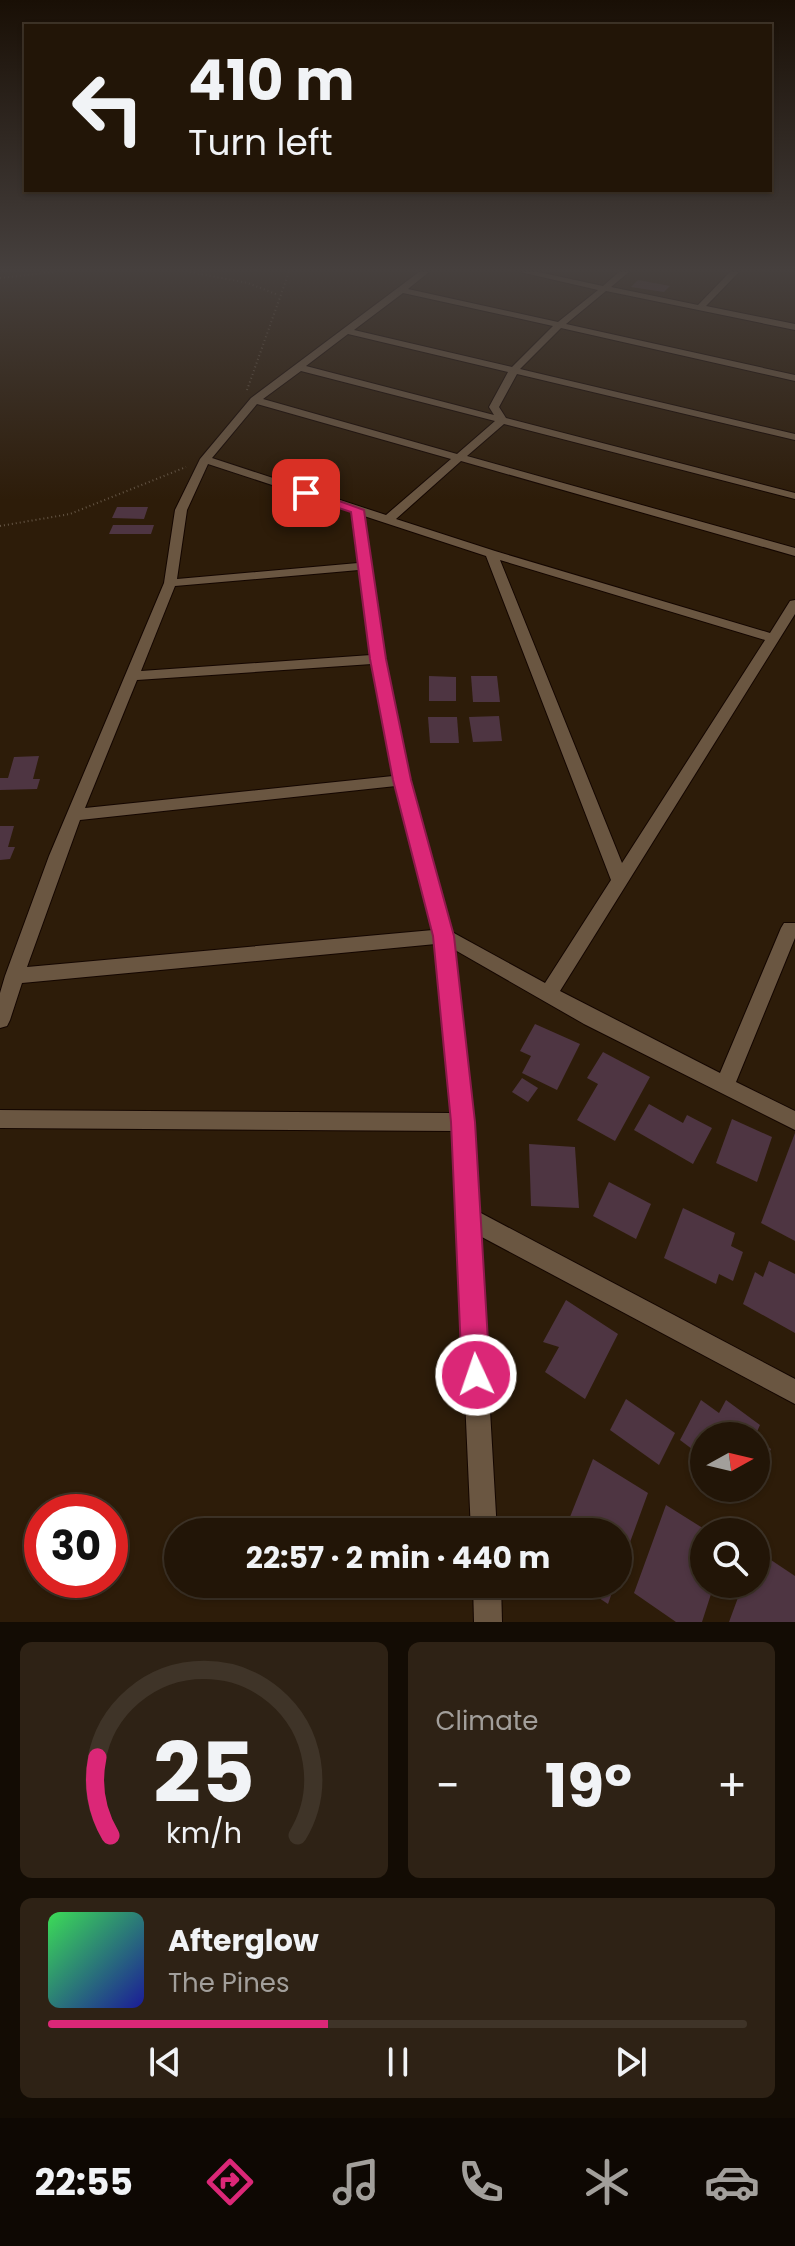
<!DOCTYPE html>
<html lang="en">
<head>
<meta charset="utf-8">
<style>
  :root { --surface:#221507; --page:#2e2215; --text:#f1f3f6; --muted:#a29f9b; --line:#3f3428; --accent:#db2777 }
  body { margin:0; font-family:Poppins,sans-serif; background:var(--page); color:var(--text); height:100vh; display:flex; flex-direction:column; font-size:30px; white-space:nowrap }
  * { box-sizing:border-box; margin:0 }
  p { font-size:26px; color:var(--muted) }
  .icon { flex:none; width:44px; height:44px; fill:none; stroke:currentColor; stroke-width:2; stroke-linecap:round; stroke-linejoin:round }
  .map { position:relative; height:1622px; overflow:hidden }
  .side { display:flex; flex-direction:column; gap:20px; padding:20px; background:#130c04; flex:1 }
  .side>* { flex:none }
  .hud { position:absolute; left:24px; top:24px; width:748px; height:168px; border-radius:0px; box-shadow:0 2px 6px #0004,0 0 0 2px var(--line); background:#221507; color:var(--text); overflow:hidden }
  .needle { width:52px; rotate:82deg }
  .fabs { position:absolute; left:690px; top:1422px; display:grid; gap:16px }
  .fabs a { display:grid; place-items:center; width:80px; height:80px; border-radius:50%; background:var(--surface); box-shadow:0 2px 6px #0004,0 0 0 2px var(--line); font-size:40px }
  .speed { position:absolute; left:24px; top:1494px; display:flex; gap:16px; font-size:40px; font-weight:700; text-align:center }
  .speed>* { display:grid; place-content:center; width:104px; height:104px; border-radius:50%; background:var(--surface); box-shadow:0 2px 6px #0004,0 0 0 2px var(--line); line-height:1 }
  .speed .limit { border:12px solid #d22; background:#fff; color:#111 }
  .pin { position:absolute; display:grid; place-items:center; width:68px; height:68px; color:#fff; margin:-34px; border-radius:16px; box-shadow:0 4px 12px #0006 }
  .me { position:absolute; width:88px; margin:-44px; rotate:357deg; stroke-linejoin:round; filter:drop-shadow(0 0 6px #0008) }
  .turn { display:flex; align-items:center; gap:28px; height:168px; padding:0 32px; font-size:36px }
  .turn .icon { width:104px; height:104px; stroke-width:2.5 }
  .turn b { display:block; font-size:56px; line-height:68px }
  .big { font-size:60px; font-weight:700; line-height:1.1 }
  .side .card { flex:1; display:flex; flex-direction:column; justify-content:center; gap:12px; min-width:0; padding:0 28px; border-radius:12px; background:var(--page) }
  .side .dial { align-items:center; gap:0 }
  .dial svg { height:208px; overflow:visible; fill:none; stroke:var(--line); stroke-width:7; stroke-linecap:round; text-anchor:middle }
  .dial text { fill:var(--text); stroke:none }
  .song { display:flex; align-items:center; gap:24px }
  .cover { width:96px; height:96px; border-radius:12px; background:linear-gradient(135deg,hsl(130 70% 55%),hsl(240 70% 35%)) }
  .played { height:8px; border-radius:4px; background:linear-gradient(90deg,var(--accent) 40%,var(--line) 40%) }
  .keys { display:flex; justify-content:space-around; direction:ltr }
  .heat { display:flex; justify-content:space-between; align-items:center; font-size:44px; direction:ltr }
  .side .tiles { flex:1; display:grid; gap:20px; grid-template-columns:1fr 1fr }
  .card:last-child { grid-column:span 2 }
  .trip { position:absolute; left:164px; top:1518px; width:468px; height:80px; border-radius:40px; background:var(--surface); box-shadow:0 2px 6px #0004,0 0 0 2px var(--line); font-weight:700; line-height:80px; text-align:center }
  .menu { display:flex; height:128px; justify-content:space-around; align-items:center; background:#0e0803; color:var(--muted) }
  .menu .icon { width:56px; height:56px }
  .menu .selected { color:var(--accent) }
  .menu b { font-size:36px; color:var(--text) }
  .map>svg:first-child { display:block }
  .building { fill:#4e3542 }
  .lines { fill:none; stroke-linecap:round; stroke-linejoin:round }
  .street-casing { stroke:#140600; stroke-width:2 }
  .path { stroke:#655645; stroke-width:2; stroke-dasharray:1 3; stroke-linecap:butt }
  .street { fill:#6a5641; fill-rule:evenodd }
  .route { fill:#db2777; stroke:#8e194d; stroke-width:2 }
</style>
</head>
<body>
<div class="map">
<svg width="795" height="1622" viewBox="0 0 795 1622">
  <rect width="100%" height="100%" fill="#2d1c09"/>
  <g class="building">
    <polygon points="638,280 670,286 664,292 631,287"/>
    <polygon points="117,507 148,507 144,519 112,518"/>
    <polygon points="113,525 154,525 151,534 109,534"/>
    <polygon points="429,676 456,677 456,701 429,701"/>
    <polygon points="471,676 497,676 500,702 473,702"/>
    <polygon points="499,716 502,741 473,742 469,717"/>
    <polygon points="428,717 457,717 459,743 430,743"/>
    <polygon points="39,756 33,779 40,779 37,789 0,790 0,778 8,778 14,757"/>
    <polygon points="0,826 14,826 8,847 15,847 10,859 0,860"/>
    <polygon points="535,1024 580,1044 557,1090 522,1073 531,1056 520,1051"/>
    <polygon points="603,1052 650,1077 615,1141 577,1120 598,1084 587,1078"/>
    <polygon points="522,1078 538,1088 528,1102 512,1092"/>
    <polygon points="649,1104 683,1123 687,1115 712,1128 693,1164 634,1130"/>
    <polygon points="732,1119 772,1137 757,1182 716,1163"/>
    <polygon points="795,1133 795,1241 761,1223"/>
    <polygon points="529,1144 575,1147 579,1208 531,1206"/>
    <polygon points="609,1182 651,1204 636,1239 593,1216"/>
    <polygon points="683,1208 735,1233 731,1246 743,1252 733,1281 719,1274 716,1284 664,1258"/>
    <polygon points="769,1261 795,1274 795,1333 743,1304 755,1272 763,1277"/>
    <polygon points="566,1300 618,1334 585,1399 545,1372 559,1347 543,1342"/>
    <polygon points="626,1399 675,1433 659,1465 610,1430"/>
    <polygon points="701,1400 719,1413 726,1400 760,1425 755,1436 704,1436 704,1458 680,1440"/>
    <polygon points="756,1438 771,1449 756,1482"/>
    <polygon points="593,1459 648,1493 618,1575 618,1532 564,1532"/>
    <polygon points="666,1505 709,1532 704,1532 704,1562 698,1582 712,1591 702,1622 676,1622 634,1593"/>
    <polygon points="756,1550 795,1576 795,1622 729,1622 743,1584 756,1584"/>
    <polygon points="578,1584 615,1584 608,1604"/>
  </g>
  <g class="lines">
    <defs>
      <g id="street">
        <path d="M419 272H429L408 289 558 322 598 290 520 272H538L603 286 619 272H629L611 287 698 305 730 272H739L706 306 795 324V330L606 291 566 324 795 375V381L561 328 520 369 795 434V440L517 374 499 407 506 418 795 493V499L504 424 467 456 795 548V556L461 461 396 519 495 551 770 633 790 601 795 600V614L560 991 720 1073 781 928 784 923H795V938L736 1082 795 1111V1130L584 1024 455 950 473 1122 479 1212 795 1379V1404L480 1236 497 1532H471L453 1131 0 1128V1110L452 1113 436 944 22 983 10 1020 7 1026 0 1028V993L5 976 49 856 164 583 175 510 200 459 251 398ZM403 293 553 326 512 367 354 330ZM348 334 508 372 489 407 494 415 306 366ZM301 371 495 421 457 454 263 399ZM257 404 451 459 386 515 212 458ZM208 464 351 511 358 563 177 579 187 510ZM364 516 486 556 611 880 545 983 452 932 410 780 385 659ZM500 560 765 640 622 863ZM359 570 371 655 141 671 175 586ZM372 664 393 776 85 808 137 680ZM396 786 433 930 27 967 80 820Z"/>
        <polygon points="473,1584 501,1584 502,1622 474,1622"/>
      </g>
    </defs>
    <use href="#street" class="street-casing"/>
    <g class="path">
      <polyline points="190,272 248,283 278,295"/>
      <polyline points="0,278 54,272"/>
      <polyline points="247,390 289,272"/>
      <polyline points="0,526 70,514 186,467"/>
    </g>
    <use href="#street" class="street"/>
  </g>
  <linearGradient id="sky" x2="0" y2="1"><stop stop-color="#190f05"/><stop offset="0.54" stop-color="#46403e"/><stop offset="1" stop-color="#46403e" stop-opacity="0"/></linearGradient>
  <rect width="795" height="500" fill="url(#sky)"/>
  <polygon class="route" points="306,489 364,510 386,659 411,780 454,936 475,1122 490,1375 486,1385 476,1389 466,1385 462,1375 451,1122 433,936 393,780 370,659 351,512 302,496 300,493"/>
</svg>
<div class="fabs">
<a><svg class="needle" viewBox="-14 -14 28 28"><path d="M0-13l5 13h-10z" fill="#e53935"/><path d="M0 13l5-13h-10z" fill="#a29f9b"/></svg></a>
<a><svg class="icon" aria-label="search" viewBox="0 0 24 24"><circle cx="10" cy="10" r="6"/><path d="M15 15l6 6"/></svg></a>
</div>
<div class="speed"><div class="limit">30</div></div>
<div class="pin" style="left:306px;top:493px;background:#d93025"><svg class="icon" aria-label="arrive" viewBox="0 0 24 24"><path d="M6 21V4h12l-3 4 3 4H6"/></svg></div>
<svg class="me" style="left:476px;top:1375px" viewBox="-20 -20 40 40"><circle r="17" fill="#db2777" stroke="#fff" stroke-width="3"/><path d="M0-11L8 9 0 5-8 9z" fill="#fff"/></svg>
<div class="trip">22:57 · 2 min · 440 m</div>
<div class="hud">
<div class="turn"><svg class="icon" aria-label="left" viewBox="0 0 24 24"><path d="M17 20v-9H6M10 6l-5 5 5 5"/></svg><div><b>410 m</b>Turn left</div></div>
</div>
</div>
<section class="side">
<div class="tiles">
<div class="card dial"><svg viewBox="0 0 100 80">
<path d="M14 69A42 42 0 1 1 86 69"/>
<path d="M14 69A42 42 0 0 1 9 39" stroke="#db2777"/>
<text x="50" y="56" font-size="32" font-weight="700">25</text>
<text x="50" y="72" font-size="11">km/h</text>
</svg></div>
<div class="card"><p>Climate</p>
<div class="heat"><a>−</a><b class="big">19°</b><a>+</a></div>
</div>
<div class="card">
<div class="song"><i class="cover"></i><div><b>Afterglow</b><p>The Pines</p></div></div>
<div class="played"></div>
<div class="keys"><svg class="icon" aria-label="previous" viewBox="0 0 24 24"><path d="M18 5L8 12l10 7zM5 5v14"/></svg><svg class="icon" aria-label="pause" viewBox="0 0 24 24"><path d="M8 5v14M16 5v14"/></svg><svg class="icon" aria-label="next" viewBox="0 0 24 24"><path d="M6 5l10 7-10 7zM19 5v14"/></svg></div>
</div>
</div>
</section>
<nav class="menu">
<b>22:55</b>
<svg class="icon selected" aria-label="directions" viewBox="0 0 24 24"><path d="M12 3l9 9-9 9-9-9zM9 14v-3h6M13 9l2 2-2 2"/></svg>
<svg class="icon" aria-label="music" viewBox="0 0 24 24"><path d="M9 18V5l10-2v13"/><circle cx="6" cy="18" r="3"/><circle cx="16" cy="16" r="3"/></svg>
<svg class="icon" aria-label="phone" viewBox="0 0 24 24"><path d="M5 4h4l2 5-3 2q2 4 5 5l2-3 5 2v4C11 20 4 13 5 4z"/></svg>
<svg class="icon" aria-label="climate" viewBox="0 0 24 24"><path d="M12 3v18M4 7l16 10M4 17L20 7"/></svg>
<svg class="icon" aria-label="car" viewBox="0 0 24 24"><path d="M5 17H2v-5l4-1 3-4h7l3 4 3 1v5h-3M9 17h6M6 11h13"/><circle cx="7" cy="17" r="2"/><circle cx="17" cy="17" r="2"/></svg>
</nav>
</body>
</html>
